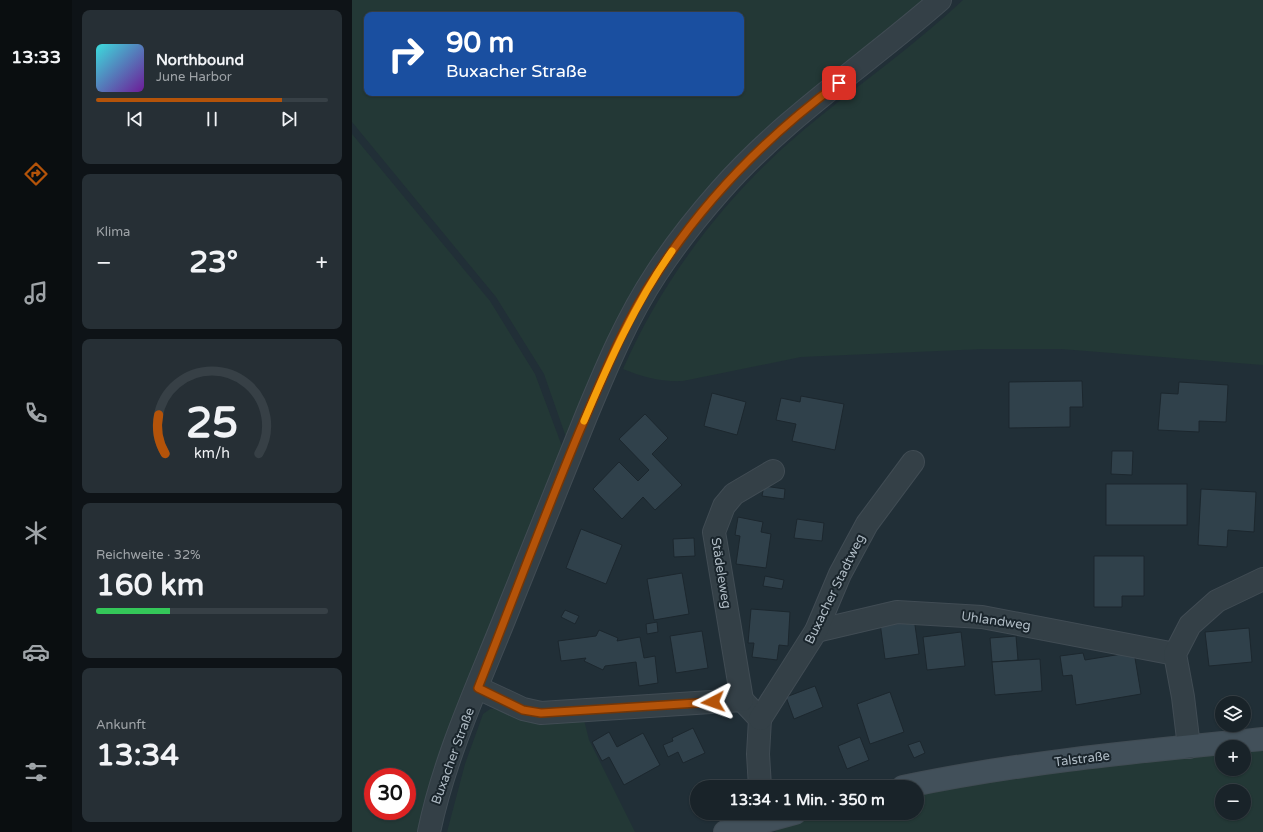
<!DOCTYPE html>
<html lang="de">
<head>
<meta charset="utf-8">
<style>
  :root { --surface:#192329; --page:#262f35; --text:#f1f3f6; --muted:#9fa4a8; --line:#374046; --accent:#b45309 }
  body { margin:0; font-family:"Varela Round",sans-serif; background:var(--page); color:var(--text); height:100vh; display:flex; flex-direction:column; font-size:15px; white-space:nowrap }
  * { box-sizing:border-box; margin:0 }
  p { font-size:13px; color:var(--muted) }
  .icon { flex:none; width:22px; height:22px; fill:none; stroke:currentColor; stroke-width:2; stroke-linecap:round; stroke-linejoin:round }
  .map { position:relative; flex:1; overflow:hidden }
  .panel { display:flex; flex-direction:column; gap:10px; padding:10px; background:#0e1317; width:280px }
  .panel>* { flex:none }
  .top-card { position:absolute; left:12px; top:12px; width:380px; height:84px; border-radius:8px; box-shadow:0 1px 3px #0004,0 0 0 1px var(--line); background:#1a4fa0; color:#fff; overflow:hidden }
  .fabs { position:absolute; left:863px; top:696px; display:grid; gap:8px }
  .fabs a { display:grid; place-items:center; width:36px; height:36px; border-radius:50%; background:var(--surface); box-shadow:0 1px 3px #0004,0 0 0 1px var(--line); font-size:20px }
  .speed { position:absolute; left:12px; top:768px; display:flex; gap:8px; font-size:20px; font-weight:700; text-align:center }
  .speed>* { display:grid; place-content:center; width:52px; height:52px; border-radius:50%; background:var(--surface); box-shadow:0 1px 3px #0004,0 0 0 1px var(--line); line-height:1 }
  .speed .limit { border:6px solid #d22; background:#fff; color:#111 }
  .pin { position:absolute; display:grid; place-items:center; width:34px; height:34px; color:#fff; margin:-17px; border-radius:8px; box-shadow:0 2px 6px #0006 }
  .me { position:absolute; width:44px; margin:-22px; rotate:266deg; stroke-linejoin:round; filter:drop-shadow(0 0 3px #0008) }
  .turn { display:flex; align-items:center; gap:14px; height:84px; padding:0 16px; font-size:18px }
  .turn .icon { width:52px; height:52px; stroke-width:2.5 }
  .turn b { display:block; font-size:28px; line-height:34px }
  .big { font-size:30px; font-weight:700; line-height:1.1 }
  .panel .card { flex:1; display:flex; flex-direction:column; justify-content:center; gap:6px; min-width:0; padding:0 14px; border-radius:8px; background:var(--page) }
  .panel .dial { align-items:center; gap:0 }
  .dial svg { height:104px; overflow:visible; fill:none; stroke:var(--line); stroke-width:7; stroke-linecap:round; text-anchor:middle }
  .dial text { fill:var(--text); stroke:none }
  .song { display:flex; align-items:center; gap:12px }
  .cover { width:48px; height:48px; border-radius:6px; background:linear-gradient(135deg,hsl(180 70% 55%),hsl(280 70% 35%)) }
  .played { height:4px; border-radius:2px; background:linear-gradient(90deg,var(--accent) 80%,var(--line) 80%) }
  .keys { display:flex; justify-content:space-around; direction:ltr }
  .heat { display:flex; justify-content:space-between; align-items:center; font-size:22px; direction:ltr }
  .charge { height:6px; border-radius:3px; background:linear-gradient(90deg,#34c759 32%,var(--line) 0) }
  .trip { position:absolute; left:338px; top:780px; width:234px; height:40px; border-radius:20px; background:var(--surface); box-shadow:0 1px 3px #0004,0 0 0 1px var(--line); font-weight:700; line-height:40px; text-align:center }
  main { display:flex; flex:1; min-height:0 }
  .menu { display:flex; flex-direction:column; width:72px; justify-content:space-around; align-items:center; background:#0a0e10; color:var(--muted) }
  .menu .icon { width:28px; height:28px }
  .menu .on { color:var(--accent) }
  .menu b { font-size:18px; color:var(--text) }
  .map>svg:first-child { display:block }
  .green { fill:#233836; fill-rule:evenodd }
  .building { fill:#30414b; stroke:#1c272e }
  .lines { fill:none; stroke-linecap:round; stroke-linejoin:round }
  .street-casing { stroke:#414c54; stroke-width:24 }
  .secondary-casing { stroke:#414c54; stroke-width:24 }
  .street { stroke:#344047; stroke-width:22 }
  .secondary { stroke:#42505a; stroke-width:22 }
  .route-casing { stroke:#753606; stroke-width:10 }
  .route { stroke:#b45309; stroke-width:7 }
  .slow { stroke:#f59e0b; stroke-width:7 }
  .labels { text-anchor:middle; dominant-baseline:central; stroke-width:4; stroke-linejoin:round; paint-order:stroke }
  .street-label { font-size:13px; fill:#afbbc4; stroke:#1a252c }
</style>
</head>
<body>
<main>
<nav class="menu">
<b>13:33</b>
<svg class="icon on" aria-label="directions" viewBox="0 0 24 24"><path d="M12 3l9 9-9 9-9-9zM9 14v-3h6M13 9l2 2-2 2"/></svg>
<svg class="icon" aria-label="music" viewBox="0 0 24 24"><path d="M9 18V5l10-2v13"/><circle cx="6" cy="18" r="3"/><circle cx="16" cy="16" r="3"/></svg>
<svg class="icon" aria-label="phone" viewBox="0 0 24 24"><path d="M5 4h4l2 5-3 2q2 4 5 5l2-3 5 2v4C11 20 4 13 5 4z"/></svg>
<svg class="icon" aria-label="climate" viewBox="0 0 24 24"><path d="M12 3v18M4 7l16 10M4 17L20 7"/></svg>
<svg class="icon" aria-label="car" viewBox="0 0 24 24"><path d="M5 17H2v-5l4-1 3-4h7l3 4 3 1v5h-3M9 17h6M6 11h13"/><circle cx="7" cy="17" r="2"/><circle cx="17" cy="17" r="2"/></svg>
<svg class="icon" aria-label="filters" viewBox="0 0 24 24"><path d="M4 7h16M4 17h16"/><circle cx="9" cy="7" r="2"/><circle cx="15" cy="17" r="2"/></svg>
</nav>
<section class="panel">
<div class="card">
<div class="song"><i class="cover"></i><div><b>Northbound</b><p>June Harbor</p></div></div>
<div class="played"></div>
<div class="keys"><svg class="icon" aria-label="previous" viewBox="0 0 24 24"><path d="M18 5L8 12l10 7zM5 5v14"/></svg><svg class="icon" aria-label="pause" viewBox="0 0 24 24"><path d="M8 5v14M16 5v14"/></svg><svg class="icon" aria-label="next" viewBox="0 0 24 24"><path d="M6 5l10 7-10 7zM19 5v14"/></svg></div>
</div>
<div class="card"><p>Klima</p>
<div class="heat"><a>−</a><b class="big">23°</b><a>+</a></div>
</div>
<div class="card dial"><svg viewBox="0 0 100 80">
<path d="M14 69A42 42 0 1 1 86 69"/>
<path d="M14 69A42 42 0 0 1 9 39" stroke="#b45309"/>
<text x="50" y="56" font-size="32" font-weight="700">25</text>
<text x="50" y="72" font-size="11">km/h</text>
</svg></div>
<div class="card"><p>Reichweite · 32%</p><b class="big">160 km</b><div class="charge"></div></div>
<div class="card"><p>Ankunft</p><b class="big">13:34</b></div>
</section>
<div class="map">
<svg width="911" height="832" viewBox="0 0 911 832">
  <rect width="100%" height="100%" fill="#212f37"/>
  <g class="green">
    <path d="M0 0H576L388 155 215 440 192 374 144 297 0 122ZM15 15H389V93H15Z"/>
    <path d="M611 0H911V365L709 349H632L449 357 331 381C309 382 290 377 271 369 312 276 376 193 454 128 506 85 562 46 611 0Z"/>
    <path d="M0 134 138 301 183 374 211 449 65 832H0ZM21 777H55V811H21Z"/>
    <polygon points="138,709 143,709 174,720 232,720 237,740 283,832 95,832 113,764 131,714"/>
    <path d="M911 748V832H423C427 824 471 814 481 813 508 810 537 813 565 813V793L634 780 870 753V769H892V750ZM870 791H892V813H870Z"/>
  </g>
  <g class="building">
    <polygon points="730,381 731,407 718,407 718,427 657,428 657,382"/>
    <polygon points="827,382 876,385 874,422 847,421 847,432 806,430 809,393 826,394"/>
    <polygon points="360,393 394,402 385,435 352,426"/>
    <polygon points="449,396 492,404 483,450 440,441 444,424 424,420 429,398 448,402"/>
    <polygon points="293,414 316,438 300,454 330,485 303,510 291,497 270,519 241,489 267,462 286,481 297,470 267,439"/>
    <polygon points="760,451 781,451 780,475 759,474"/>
    <rect x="754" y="484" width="81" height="41"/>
    <polygon points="412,486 433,489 432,499 410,496"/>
    <polygon points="849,489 904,492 902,532 876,530 875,547 846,545"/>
    <polygon points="386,517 411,522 409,532 419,534 414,568 384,564 388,536 383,535"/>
    <polygon points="445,519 472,523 470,541 442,538"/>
    <polygon points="229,529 270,545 254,584 214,568"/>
    <polygon points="342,538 343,556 322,557 321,539"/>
    <polygon points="742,556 792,556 792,596 770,596 770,607 742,607"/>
    <polygon points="330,573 337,614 302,620 295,579"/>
    <polygon points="413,576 432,580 430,589 411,586"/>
    <polygon points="399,609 438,612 436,646 427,645 425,660 400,657 402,643 396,643"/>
    <polygon points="213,610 227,616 223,624 209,617"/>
    <polygon points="562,618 567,654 533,659 528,623"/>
    <polygon points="305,622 306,632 295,634 294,624"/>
    <polygon points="897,628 900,662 857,666 853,632"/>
    <polygon points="247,630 266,638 265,641 288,637 292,658 303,656 306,683 287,686 284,662 253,666 251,670 232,661 234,658 209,661 206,641 244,636"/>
    <polygon points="350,631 356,668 324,673 318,636"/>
    <polygon points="609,632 613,666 575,670 571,637"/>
    <polygon points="664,636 666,660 640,662 638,638"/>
    <polygon points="782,652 789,694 724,705 720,675 711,676 708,656 731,653 733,660"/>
    <polygon points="688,659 690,691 643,695 640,662"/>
    <polygon points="463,686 471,707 442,719 434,697"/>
    <polygon points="538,692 552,732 518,744 505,704"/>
    <polygon points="341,728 353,753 331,763 326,752 316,757 311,745 321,741 320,738"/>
    <polygon points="257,732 265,747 291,733 308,765 272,785 257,757 250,761 240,742"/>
    <polygon points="508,737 517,760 495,769 486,746"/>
    <polygon points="568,741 573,753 562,758 556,745"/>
  </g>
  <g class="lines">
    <defs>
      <g id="street">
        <polyline points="464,631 545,612 630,617 823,654"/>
        <polyline points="126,688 171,709 189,713 390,700 408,719 406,754 408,787"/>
        <polyline points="390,700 362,532 372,506 382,494 421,471"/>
        <polyline points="408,719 464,631 488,574 515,524 561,462"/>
        <polyline points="837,747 831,697 823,654 838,625 865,601 911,579"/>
        <path d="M77 832C93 754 129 679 158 605 184 541 209 477 235 414 255 366 275 318 304 274 323 245 345 217 368 191 433 117 515 64 588 0"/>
      </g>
      <g id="secondary">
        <path d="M551 787C669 762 791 751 911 739"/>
        <polyline points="373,832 443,813"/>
      </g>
    </defs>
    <use href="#street" class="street-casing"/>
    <use href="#secondary" class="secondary-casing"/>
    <use href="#street" class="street"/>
    <use href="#secondary" class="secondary"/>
  </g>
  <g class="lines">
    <defs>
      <path id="route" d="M361 702 189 713 171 710 126 688C160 602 192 516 228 430 251 377 272 323 304 275 352 200 415 136 487 83"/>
    </defs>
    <use href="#route" class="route-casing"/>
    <use href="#route" class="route"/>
    <path class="slow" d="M232 421C257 362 283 304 320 251"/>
  </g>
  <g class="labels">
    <g class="street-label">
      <text transform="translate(369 573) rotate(81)">Städeleweg</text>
      <text transform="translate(483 589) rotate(-64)">Buxacher Stadtweg</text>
      <text transform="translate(644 621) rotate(8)">Uhlandweg</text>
      <text transform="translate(101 756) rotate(-70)">Buxacher Straße</text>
      <text transform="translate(730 759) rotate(-7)">Talstraße</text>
    </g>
  </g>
</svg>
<div class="fabs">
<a><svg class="icon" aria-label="layers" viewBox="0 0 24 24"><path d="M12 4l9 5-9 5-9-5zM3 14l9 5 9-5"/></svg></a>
<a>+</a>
<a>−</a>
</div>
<div class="speed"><div class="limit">30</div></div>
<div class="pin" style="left:487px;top:83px;background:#d93025"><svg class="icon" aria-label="arrive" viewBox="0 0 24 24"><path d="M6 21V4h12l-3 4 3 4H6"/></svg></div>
<svg class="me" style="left:361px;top:702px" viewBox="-20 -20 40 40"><path d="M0-17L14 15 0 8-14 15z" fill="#b45309" stroke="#fff" stroke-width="4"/></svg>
<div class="trip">13:34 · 1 Min. · 350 m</div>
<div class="top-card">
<div class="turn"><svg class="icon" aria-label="right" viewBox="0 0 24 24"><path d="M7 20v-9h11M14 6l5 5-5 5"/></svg><div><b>90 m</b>Buxacher Straße</div></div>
</div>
</div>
</main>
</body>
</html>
